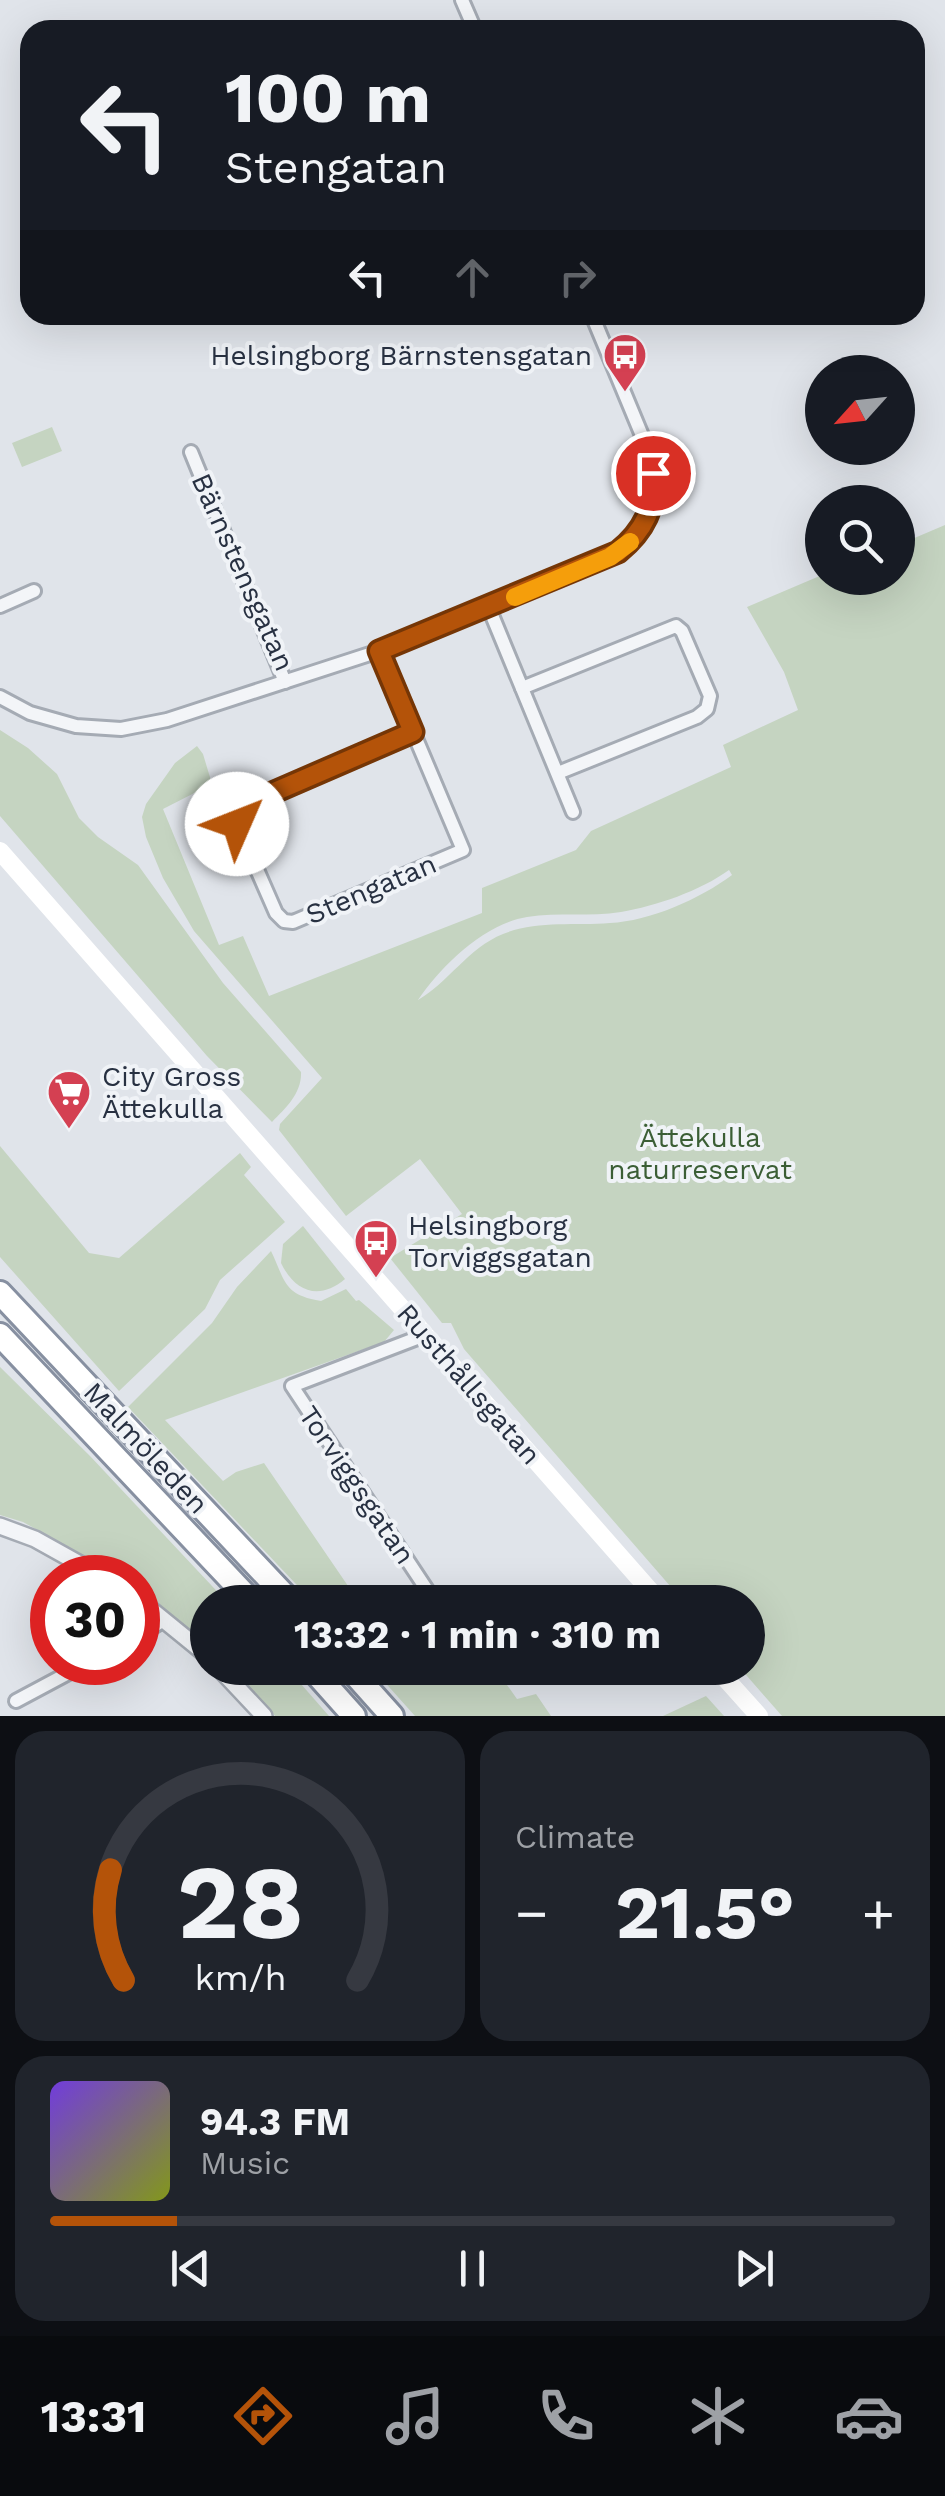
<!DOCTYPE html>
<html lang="en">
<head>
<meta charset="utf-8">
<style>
  :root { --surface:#171b24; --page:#20242c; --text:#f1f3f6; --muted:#9ea1a6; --line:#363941; --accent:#b45309 }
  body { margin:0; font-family:"Work Sans",sans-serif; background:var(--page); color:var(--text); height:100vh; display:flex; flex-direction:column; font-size:38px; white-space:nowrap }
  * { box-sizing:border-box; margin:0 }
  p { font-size:32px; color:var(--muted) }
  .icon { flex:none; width:55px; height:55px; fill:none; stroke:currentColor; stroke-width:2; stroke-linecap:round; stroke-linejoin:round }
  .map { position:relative; height:1716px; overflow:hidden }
  .sheet { display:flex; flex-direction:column; gap:15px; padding:15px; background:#0d0f14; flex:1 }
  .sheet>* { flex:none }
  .guide { position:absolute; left:20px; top:20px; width:905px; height:305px; border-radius:30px; box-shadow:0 10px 40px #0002; background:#171b24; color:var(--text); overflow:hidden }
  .needle { width:65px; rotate:243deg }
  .controls { position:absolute; left:805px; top:355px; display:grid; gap:20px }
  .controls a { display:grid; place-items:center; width:110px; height:110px; border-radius:50%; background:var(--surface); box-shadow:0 10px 40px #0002; font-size:50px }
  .speed { position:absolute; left:30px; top:1555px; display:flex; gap:20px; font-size:50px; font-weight:700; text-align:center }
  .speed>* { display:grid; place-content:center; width:130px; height:130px; border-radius:50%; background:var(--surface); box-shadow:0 10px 40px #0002; line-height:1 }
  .speed .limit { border:15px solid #d22; background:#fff; color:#111 }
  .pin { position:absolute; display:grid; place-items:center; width:85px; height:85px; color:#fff; margin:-42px; border:5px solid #fff; border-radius:50%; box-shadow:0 2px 10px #0007 }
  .me { position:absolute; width:110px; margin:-55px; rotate:46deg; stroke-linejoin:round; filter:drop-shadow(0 0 8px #0008) }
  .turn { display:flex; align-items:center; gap:35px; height:210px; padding:0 40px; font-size:45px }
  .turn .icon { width:130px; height:130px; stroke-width:2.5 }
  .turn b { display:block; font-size:70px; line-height:85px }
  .lanes { display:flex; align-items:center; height:95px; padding:0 40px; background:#0003; justify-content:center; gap:50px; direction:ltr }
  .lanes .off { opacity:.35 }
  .big { font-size:75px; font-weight:700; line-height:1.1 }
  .sheet .card { flex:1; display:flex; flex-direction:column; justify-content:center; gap:15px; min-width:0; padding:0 35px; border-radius:30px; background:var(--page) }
  .sheet .dial { align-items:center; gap:0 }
  .dial svg { height:260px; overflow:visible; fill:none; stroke:var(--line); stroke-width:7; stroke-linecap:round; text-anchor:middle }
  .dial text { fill:var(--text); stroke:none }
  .song { display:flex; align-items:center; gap:30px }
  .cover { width:120px; height:120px; border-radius:15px; background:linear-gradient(135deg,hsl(260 70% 55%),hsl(70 70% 35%)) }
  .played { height:10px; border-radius:5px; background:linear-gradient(90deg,var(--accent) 15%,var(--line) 15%) }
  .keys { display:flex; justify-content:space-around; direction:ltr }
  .heat { display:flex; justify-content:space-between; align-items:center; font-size:55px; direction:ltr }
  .sheet .tiles { flex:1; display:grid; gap:15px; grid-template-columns:1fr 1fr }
  .card:last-child { grid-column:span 2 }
  .trip { position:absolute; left:190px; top:1585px; width:575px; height:100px; border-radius:50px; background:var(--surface); box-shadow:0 10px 40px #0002; font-weight:700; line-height:100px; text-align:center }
  .tabs { display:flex; height:160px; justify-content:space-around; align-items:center; background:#090b0e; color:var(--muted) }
  .tabs .icon { width:70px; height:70px }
  .tabs .selected { color:var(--accent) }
  .tabs b { font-size:45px; color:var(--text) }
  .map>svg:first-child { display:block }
  .green { fill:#c5d4c1; fill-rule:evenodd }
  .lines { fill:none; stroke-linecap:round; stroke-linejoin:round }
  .minor-casing { stroke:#a5abb4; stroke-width:18 }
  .tertiary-casing { stroke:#a5abb4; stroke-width:20 }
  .motorway-casing { stroke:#8790a1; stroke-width:28 }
  .minor { stroke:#f3f5f8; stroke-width:12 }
  .tertiary { stroke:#f3f5f8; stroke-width:15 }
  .secondary { stroke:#fff; stroke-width:18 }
  .motorway { stroke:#fff; stroke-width:22 }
  .route-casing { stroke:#753606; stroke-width:25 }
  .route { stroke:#b45309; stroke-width:18 }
  .slow { stroke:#f59e0b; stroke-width:18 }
  .labels { text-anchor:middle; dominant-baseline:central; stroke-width:8; stroke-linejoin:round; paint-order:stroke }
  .poi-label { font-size:28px; fill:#283142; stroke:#f0f3f7; text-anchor:start }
  .street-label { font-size:28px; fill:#283142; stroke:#f0f3f7 }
  .park-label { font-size:28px; fill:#3b5e35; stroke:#f0f3f7 }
</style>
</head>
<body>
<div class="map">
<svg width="945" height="1716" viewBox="0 0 945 1716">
  <rect width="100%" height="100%" fill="#e0e4ea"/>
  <g class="green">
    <polygon points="52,427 62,451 22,467 12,443"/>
    <path d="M945 525V1716H782L740 1668H748V1602H684L464 1349 451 1323H442L390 1258 462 1214 420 1159 346 1216 279 1130 280 1124 322 1078 194 931 163 878 146 837 142 817 146 804 175 763 197 746 203 754 212 784 163 809 219 945 243 936 269 996 482 913V888L576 850 591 831 731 767 723 745 798 710 784 672 747 607 822 575 898 578V545ZM729 870 732 875C700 899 650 921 610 923 574 926 537 920 503 934 468 948 448 983 418 1000 441 966 484 924 527 917 558 912 590 917 621 912 656 906 700 891 729 870Z"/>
    <path d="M0 730 28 748 57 774 79 818 98 837 138 865 223 983 301 1072C302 1093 286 1108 272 1122L207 1056 0 816Z"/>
    <polygon points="0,1146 89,1253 119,1258 240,1153 251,1167 244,1175 285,1222 220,1280 205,1309 119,1391 0,1257"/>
    <path d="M303 1226 345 1279C319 1301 295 1292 281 1263L283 1244Z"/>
    <path d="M271 1251C285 1280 283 1295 321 1301L346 1289 356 1301 359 1300 394 1330 384 1342 165 1420 223 1481 236 1472 264 1463 359 1602H313L128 1407 212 1323 237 1287Z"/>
    <polygon points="0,1367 90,1456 227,1602 208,1602 207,1644 138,1588 138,1578 123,1577 23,1522 0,1515"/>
    <polygon points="233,1668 287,1668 329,1716 275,1716"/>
    <polygon points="372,1668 495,1668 517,1699 536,1694 551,1716 415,1716"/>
    <polygon points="706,1696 724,1716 663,1716"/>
  </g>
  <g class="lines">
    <defs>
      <g id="minor">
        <polyline points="462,0 475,30"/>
        <polyline points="191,452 285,682"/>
        <polyline points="0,606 34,591"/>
        <polyline points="489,608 573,812"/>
        <polyline points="379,651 463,850 293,922 284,921 276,913 237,824 236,814 242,806 413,732"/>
        <polyline points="522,688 676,626 682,631 710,696 707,709 697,717 558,773"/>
        <path d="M0 697 30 713 76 726 121 729 167 720 379 651 618 552C652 524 659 492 648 450L592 315"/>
        <polyline points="425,1335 292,1386 435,1602"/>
        <polyline points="138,1636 164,1620"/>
        <polyline points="16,1701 89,1662"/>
      </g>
      <g id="tertiary">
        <polyline points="0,1526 35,1539 105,1578"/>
        <polyline points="138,1599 208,1656"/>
        <polyline points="219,1668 264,1716"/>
      </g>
      <g id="motorway">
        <polyline points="0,1293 291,1602"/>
        <polyline points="0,1335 252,1602"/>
        <polyline points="311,1668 354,1716"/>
        <polyline points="349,1668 392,1716"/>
      </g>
    </defs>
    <use href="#minor" class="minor-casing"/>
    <use href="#tertiary" class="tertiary-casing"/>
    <use href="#motorway" class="motorway-casing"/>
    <use href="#minor" class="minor"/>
    <use href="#tertiary" class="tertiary"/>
    <g class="secondary">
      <polyline points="0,851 660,1602"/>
      <polyline points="716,1668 759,1716"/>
    </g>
    <use href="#motorway" class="motorway"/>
  </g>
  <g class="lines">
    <defs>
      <path id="route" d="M237 824 236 814 242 806 413 732 379 651 618 552C644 531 656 507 653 473"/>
    </defs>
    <use href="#route" class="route-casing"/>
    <use href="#route" class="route"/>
    <polyline class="slow" points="515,597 610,557 630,542"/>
  </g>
  <defs>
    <symbol id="bus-pin" viewBox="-11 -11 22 30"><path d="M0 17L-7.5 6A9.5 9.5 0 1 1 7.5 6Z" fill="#d44052" stroke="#f0f3f7"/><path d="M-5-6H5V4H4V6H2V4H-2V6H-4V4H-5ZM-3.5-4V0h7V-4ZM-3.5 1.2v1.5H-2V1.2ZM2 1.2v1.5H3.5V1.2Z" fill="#fff"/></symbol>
    <symbol id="supermarket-pin" viewBox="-11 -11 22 30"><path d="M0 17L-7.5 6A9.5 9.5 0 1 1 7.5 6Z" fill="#d44052" stroke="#f0f3f7"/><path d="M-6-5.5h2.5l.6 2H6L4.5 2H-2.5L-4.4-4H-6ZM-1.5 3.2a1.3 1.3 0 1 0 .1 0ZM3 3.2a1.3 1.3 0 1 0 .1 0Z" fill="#fff"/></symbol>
  </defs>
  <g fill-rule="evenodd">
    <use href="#bus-pin" x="600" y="330" width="50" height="68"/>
    <use href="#supermarket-pin" x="44" y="1067" width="50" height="68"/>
    <use href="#bus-pin" x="351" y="1216" width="50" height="68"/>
  </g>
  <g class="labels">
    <g class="poi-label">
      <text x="592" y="355" text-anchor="end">Helsingborg Bärnstensgatan</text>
      <text x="102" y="1076">City Gross<tspan x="102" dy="32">Ättekulla</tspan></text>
      <text x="408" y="1225">Helsingborg<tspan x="408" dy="32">Torviggsgatan</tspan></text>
    </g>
    <g class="street-label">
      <text transform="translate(243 572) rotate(66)">Bärnstensgatan</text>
      <text transform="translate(371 889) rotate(-23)">Stengatan</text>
      <text transform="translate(469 1384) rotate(49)">Rusthållsgatan</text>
      <text transform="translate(146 1448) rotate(47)">Malmöleden</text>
      <text transform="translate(357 1485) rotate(56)">Torviggsgatan</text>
    </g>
    <g class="park-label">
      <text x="700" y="1137">Ättekulla<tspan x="700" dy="32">naturreservat</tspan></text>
    </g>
  </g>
</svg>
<div class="controls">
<a><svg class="needle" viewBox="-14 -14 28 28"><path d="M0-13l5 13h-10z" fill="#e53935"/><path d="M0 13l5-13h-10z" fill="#9ea1a6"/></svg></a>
<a><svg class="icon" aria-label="search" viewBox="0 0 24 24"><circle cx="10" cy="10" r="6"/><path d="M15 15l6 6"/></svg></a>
</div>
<div class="speed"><div class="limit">30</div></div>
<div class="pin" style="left:653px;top:473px;background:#d93025"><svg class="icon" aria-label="arrive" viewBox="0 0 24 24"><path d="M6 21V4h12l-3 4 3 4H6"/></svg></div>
<svg class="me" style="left:237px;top:824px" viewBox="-20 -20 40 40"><circle r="19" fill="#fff"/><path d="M0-13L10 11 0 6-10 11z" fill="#b45309"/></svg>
<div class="trip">13:32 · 1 min · 310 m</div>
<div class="guide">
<div class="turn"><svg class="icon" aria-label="left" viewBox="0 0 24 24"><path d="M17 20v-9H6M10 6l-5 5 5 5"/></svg><div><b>100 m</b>Stengatan</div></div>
<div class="lanes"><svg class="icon" aria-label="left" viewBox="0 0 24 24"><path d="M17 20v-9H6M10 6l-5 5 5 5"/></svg><svg class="icon off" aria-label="ahead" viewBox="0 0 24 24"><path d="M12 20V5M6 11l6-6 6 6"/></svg><svg class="icon off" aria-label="right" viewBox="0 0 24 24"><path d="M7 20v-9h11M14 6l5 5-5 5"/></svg></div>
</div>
</div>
<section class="sheet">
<div class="tiles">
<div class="card dial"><svg viewBox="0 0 100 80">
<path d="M14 69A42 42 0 1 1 86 69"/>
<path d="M14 69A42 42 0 0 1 10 35" stroke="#b45309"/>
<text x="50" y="56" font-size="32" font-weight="700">28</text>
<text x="50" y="72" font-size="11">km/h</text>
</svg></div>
<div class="card"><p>Climate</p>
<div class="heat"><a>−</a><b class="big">21.5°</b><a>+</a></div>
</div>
<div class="card">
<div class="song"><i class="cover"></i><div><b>94.3 FM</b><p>Music</p></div></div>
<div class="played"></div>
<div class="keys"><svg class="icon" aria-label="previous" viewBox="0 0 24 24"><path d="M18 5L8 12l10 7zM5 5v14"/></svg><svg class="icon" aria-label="pause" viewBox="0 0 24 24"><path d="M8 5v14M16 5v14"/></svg><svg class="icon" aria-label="next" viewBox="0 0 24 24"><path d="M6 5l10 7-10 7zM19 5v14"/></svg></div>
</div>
</div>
</section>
<nav class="tabs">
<b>13:31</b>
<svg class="icon selected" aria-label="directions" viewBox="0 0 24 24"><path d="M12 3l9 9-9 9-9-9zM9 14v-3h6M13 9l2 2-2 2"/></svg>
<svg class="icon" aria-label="music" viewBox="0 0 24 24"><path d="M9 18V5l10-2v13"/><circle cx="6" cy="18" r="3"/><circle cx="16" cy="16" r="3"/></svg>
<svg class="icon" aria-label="phone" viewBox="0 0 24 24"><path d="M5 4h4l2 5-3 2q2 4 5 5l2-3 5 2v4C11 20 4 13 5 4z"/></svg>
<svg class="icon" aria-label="climate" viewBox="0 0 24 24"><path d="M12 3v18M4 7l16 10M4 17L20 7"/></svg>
<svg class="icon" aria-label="car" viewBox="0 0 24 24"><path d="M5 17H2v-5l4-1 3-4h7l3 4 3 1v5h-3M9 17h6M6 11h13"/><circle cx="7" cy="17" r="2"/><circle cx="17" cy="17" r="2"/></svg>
</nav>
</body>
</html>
